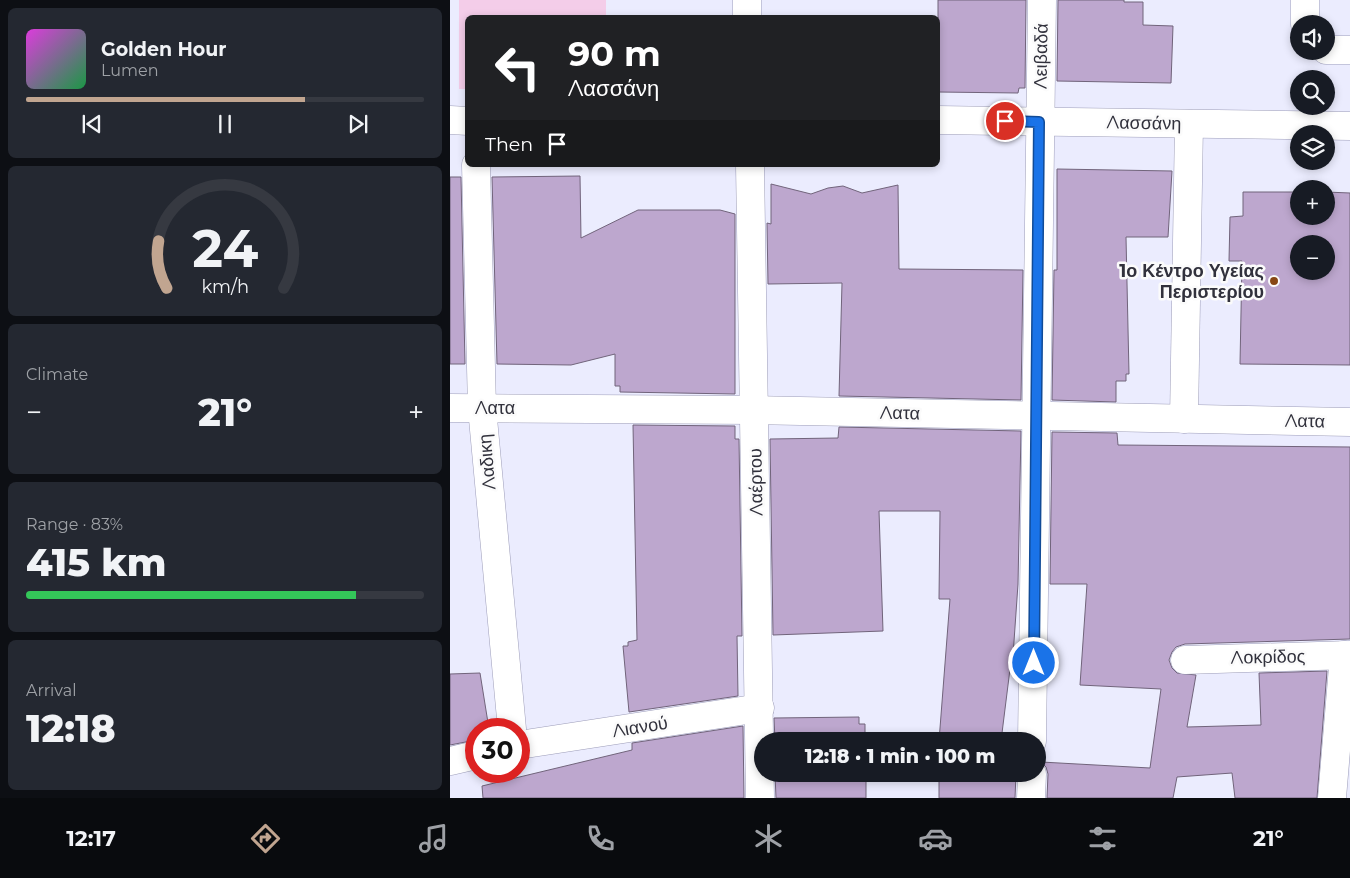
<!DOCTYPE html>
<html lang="en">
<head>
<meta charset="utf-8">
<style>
  :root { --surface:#171b24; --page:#242831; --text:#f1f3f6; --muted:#9ea1a6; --line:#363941; --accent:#c1a590 }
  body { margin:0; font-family:Montserrat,sans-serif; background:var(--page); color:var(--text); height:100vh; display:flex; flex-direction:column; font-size:19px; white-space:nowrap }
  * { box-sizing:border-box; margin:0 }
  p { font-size:16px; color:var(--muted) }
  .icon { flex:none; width:28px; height:28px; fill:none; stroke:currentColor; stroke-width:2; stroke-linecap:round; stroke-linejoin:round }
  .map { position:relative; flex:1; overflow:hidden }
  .details { display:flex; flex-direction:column; gap:8px; padding:8px; background:#0d0f14; width:450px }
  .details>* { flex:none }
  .banner { position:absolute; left:15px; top:15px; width:475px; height:152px; border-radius:8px; box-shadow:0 2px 8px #0003; background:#202124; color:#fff; overflow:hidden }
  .fabs { position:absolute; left:840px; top:15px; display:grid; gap:10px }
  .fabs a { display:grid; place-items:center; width:45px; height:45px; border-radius:50%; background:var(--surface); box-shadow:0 2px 8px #0003; font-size:25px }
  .speed { position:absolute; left:15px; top:718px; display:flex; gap:10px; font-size:25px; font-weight:700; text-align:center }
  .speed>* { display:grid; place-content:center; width:65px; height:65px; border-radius:50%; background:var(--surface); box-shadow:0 2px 8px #0003; line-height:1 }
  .speed .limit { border:8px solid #d22; background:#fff; color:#111 }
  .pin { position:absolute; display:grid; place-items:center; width:42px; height:42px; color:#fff; margin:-21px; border:2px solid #fff; border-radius:50%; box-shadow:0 1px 5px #0007 }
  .me { position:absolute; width:55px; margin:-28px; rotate:0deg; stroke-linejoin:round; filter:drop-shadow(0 0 4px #0008) }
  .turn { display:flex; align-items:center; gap:18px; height:105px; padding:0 20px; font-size:22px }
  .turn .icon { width:65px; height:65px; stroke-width:2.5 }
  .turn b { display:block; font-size:35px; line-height:42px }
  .then { display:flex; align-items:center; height:48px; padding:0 20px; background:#0003; gap:10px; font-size:19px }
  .big { font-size:38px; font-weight:800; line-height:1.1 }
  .details .card { flex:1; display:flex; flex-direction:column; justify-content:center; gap:8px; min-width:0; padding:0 18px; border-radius:8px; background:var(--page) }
  .details .dial { align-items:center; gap:0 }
  .dial svg { height:130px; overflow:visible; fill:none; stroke:var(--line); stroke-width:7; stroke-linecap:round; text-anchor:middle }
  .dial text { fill:var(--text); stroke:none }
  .song { display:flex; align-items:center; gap:15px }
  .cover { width:60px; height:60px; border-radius:8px; background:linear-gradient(135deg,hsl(300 70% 55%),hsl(140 70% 35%)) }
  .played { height:5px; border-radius:2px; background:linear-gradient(90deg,var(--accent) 70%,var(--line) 70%) }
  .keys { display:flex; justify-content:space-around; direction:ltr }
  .heat { display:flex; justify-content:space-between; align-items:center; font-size:28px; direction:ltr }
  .charge { height:8px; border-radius:4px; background:linear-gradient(90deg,#34c759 83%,var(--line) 0) }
  .trip { position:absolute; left:304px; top:732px; width:292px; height:50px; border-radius:25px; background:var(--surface); box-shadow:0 2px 8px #0003; font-weight:800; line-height:50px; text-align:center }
  .tabs { display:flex; height:80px; justify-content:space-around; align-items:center; background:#090b0e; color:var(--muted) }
  .tabs .icon { width:35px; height:35px }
  .tabs .current { color:var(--accent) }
  .tabs b { font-size:22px; color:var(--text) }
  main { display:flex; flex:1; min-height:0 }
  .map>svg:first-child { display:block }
  .green { fill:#f4cde9 }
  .building { fill:#bda7ce; stroke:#71647b; fill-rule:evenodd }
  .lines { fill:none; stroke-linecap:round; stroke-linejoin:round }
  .minor-casing { stroke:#9d9db9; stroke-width:29 }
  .minor { stroke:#fff; stroke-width:28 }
  .route-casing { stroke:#114b97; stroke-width:12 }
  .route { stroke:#1a73e8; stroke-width:9 }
  .poi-dot { fill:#874613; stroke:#fbfbfb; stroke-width:2 }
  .labels { text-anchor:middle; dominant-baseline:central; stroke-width:5; stroke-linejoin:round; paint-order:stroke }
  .street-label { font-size:18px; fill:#31313c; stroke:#fbfbfb }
  .poi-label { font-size:18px; font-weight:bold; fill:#31313c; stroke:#fbfbfb; text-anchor:end }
</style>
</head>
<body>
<main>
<section class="details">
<div class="card">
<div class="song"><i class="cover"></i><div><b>Golden Hour</b><p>Lumen</p></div></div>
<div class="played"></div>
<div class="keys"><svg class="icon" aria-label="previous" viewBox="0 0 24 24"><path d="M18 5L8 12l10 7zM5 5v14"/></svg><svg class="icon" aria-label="pause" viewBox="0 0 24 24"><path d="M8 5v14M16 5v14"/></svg><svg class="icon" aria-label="next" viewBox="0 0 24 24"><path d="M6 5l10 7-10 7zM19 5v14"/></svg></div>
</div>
<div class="card dial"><svg viewBox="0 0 100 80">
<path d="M14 69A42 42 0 1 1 86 69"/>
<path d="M14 69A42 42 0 0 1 9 40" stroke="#c1a590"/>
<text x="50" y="56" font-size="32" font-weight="700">24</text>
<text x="50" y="72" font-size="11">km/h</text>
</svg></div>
<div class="card"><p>Climate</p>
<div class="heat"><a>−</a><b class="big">21°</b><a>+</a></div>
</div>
<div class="card"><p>Range · 83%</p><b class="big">415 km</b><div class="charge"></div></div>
<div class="card"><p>Arrival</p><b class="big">12:18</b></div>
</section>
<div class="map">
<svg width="900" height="798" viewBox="0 0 900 798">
  <rect width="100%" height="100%" fill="#ebecfe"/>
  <polygon class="green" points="9,0 156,0 156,17 18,18 17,89 9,89"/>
  <g class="building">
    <polygon points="488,0 576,0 575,88 569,88 568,93 488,92"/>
    <polygon points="608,0 674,0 674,2 693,2 693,25 723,26 721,83 607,81"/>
    <polygon points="607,169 722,171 718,237 676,237 679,374 676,374 676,381 666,381 666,402 602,400 604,270 607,270"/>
    <polygon points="130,176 131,238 188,210 270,210 285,214 285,394 170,392 170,386 165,386 165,354 121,365 47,364 42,177"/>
    <polygon points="0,177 11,177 15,364 0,364"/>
    <polygon points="321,184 361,194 378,188 393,186 412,193 448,185 449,269 573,270 571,400 389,396 392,283 318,284 317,223 321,224"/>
    <path d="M793 192H849V216H876V192L900 193V365L790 364 792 261H779L780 217 793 216ZM849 244H876V271H849Z"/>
    <polygon points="183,425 285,426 285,439 289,439 292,636 287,636 288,696 179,712 173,646 178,646 178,642 187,640"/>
    <polygon points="389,427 571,431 568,584 562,670 560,669 551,741 489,741 500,599 489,599 490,511 429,511 433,631 323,635 320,439 388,438"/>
    <polygon points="602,432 667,433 668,445 900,447 900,639 735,644 726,647 722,652 719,660 722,668 727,673 746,675 737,727 811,725 809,673 877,671 867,798 785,798 782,773 727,777 723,798 597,798 598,774 596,767 591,762 700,768 711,689 630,685 637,584 600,584"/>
    <polygon points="30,673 39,729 26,729 26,740 0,745 0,674"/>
    <polygon points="409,717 409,724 415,724 415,741 325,741 324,718"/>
    <polygon points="293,726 294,798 33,798 32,786 182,750 182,743"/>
    <polygon points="325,774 416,774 416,798 326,798"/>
    <polygon points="489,774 566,774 565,798 489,798"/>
  </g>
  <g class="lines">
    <defs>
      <g id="minor">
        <polyline points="297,0 297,18"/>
        <polyline points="855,24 855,0"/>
        <polyline points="876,50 900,50"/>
        <polyline points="0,120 18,121"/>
        <polyline points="488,120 900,126"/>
        <polyline points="26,165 32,408 62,729"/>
        <polyline points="300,165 310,798"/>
        <polyline points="0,408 304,410 900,422"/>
        <polyline points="734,419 739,124"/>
        <polyline points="735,660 900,655"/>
        <polyline points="582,741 592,0"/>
        <polyline points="69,745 310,708"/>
        <polyline points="0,761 26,755"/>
        <polyline points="581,798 582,774"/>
        <polyline points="882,798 894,655"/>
      </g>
    </defs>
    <use href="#minor" class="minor-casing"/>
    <use href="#minor" class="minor"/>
  </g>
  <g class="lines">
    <defs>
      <polyline id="route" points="555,121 589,122 584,663"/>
    </defs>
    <use href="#route" class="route-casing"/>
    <use href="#route" class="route"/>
  </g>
  <circle class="poi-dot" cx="824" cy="281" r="5"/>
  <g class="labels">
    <g class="street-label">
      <text transform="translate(591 56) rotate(-89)">Λειβαδά</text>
      <text transform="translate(694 123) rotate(1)">Λασσάνη</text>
      <text x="45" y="408">Λατα</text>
      <text transform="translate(450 413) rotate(1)">Λατα</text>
      <text transform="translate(855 421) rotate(1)">Λατα</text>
      <text transform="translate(37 462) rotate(-95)">Λαδικη</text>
      <text transform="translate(306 482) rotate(-91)">Λαέρτου</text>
      <text transform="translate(818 657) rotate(-1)">Λοκρίδος</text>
      <text transform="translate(190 727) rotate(-9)">Λιανού</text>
    </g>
    <g class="poi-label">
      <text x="814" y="271">1ο Κέντρο Υγείας<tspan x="814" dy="21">Περιστερίου</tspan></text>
    </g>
  </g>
</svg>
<div class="fabs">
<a><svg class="icon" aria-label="sound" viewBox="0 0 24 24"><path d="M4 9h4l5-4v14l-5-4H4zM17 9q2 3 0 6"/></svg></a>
<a><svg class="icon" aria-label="search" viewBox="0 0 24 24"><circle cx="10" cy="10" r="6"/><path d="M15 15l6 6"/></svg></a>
<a><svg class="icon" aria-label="layers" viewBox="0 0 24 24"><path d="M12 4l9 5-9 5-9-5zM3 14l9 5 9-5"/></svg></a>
<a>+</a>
<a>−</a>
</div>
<div class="speed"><div class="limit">30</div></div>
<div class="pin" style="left:555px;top:121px;background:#d93025"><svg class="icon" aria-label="arrive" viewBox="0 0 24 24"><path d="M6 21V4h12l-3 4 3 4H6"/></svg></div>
<svg class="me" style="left:584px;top:663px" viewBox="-20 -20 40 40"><circle r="17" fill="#1a73e8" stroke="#fff" stroke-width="3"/><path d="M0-11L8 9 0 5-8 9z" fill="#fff"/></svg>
<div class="trip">12:18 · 1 min · 100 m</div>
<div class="banner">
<div class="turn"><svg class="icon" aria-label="left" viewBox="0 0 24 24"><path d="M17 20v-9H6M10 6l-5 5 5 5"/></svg><div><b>90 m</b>Λασσάνη</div></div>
<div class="then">Then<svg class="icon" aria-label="arrive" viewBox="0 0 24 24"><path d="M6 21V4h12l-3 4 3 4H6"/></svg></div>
</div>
</div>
</main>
<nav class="tabs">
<b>12:17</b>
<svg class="icon current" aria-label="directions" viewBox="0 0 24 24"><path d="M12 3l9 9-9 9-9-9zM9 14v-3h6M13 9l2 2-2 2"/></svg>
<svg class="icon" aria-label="music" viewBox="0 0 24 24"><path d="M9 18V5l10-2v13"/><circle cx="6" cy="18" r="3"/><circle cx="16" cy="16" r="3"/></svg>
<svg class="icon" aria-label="phone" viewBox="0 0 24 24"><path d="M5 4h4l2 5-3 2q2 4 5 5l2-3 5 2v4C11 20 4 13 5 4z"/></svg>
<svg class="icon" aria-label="climate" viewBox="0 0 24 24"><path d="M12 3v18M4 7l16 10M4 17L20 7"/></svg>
<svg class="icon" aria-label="car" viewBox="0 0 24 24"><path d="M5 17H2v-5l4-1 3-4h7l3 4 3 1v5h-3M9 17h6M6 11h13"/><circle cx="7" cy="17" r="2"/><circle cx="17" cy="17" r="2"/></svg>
<svg class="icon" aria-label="filters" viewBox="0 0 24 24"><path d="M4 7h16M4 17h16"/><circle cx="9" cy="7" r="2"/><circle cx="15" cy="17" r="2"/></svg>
<b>21°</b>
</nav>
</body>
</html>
